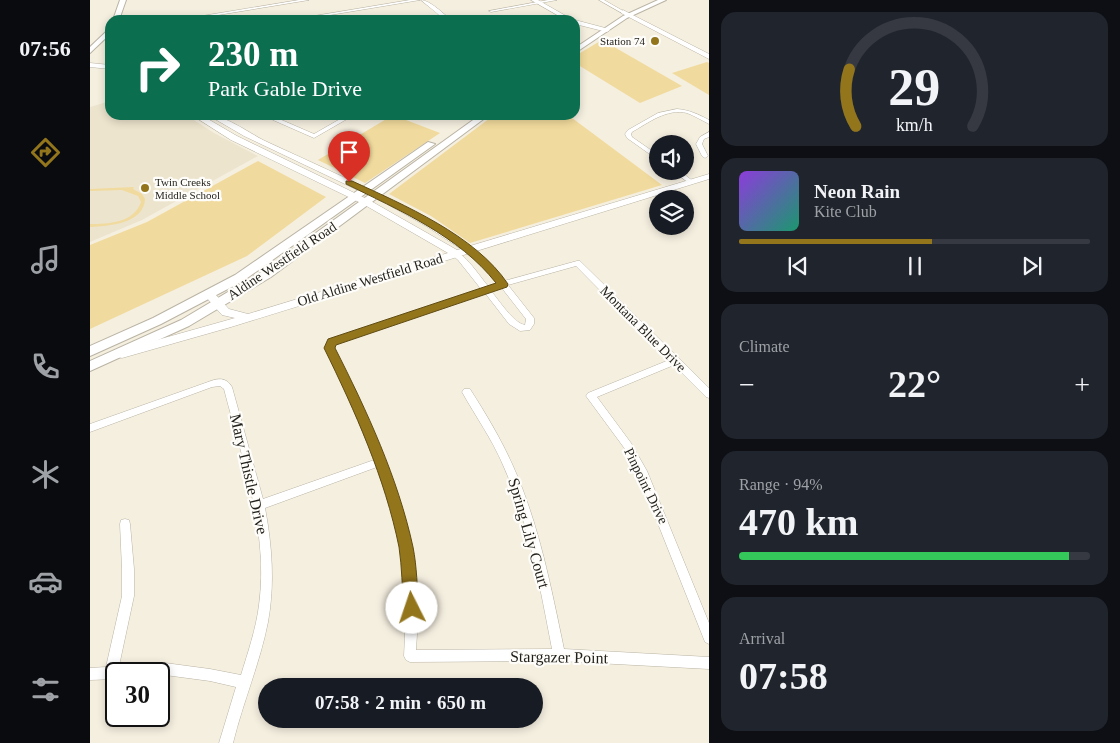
<!DOCTYPE html>
<html lang="en">
<head>
<meta charset="utf-8">
<style>
  :root { --surface:#171b24; --page:#20242c; --text:#f1f3f6; --muted:#9ea1a6; --line:#363941; --accent:#93751c }
  body { margin:0; font-family:"Times New Roman",serif; background:var(--page); color:var(--text); height:100vh; display:flex; flex-direction:column; font-size:19px; white-space:nowrap }
  * { box-sizing:border-box; margin:0 }
  p { font-size:16px; color:var(--muted) }
  .icon { flex:none; width:28px; height:28px; fill:none; stroke:currentColor; stroke-width:2; stroke-linecap:round; stroke-linejoin:round }
  .map { position:relative; flex:1; overflow:hidden }
  .panel { display:flex; flex-direction:column; gap:12px; padding:12px; background:#0d0f14; width:411px }
  .panel>* { flex:none }
  .banner { position:absolute; left:15px; top:15px; width:475px; height:105px; border-radius:15px; box-shadow:0 2px 8px #0003; background:#0b6e4f; color:#fff; overflow:hidden }
  .controls { position:absolute; left:559px; top:135px; display:grid; gap:10px }
  .controls a { display:grid; place-items:center; width:45px; height:45px; border-radius:50%; background:var(--surface); box-shadow:0 2px 8px #0003; font-size:25px }
  .speed { position:absolute; left:15px; top:662px; display:flex; gap:10px; font-size:25px; font-weight:700; text-align:center }
  .speed>* { display:grid; place-content:center; width:65px; height:65px; border-radius:50%; background:var(--surface); box-shadow:0 2px 8px #0003; line-height:1 }
  .speed .limit { border:2px solid #111; border-radius:8px; background:#fff; color:#111 }
  .pin { position:absolute; display:grid; place-items:center; width:42px; height:42px; color:#fff; margin:-51px -21px; border-radius:50% 50% 50% 0; rotate:-45deg; box-shadow:0 0 5px #0007 }
  .pin .icon { rotate:45deg }
  .me { position:absolute; width:55px; margin:-28px; rotate:356deg; stroke-linejoin:round; filter:drop-shadow(0 0 4px #0008) }
  .turn { display:flex; align-items:center; gap:18px; height:105px; padding:0 20px; font-size:22px }
  .turn .icon { width:65px; height:65px; stroke-width:2.5 }
  .turn b { display:block; font-size:35px; line-height:42px }
  .big { font-size:38px; font-weight:800; line-height:1.1 }
  .panel .widget { flex:1; display:flex; flex-direction:column; justify-content:center; gap:8px; min-width:0; padding:0 18px; border-radius:15px; background:var(--page) }
  .panel .dial { align-items:center; gap:0 }
  .dial svg { height:130px; overflow:visible; fill:none; stroke:var(--line); stroke-width:7; stroke-linecap:round; text-anchor:middle }
  .dial text { fill:var(--text); stroke:none }
  .song { display:flex; align-items:center; gap:15px }
  .cover { width:60px; height:60px; border-radius:8px; background:linear-gradient(135deg,hsl(270 70% 55%),hsl(160 70% 35%)) }
  .played { height:5px; border-radius:2px; background:linear-gradient(90deg,var(--accent) 55%,var(--line) 55%) }
  .keys { display:flex; justify-content:space-around; direction:ltr }
  .heat { display:flex; justify-content:space-between; align-items:center; font-size:28px; direction:ltr }
  .charge { height:8px; border-radius:4px; background:linear-gradient(90deg,#34c759 94%,var(--line) 0) }
  .trip { position:absolute; left:168px; top:678px; width:285px; height:50px; border-radius:25px; background:var(--surface); box-shadow:0 2px 8px #0003; font-weight:800; line-height:50px; text-align:center }
  main { display:flex; flex:1; min-height:0 }
  .menu { display:flex; flex-direction:column; width:90px; justify-content:space-around; align-items:center; background:#090b0e; color:var(--muted) }
  .menu .icon { width:35px; height:35px }
  .menu .selected { color:var(--accent) }
  .menu b { font-size:22px; color:var(--text) }
  .map>svg:first-child { display:block }
  .built { fill:#ede4cd }
  .green { fill:#f1da9d }
  .lines { fill:none; stroke-linecap:round; stroke-linejoin:round }
  .minor-casing { stroke:#bab4a5; stroke-width:1 }
  .tertiary-casing { stroke:#bab4a5; stroke-width:1 }
  .secondary-casing { stroke:#bab4a5; stroke-width:2 }
  .minor { fill:#fff; fill-rule:evenodd }
  .tertiary { fill:#fff; fill-rule:evenodd }
  .secondary { fill:#fff; fill-rule:evenodd }
  .route { fill:#93751c; stroke:#604c12 }
  .poi-dot { fill:#93751c; stroke:#fefdfa; stroke-width:2 }
  .labels { text-anchor:middle; dominant-baseline:central; stroke-width:4.5; stroke-linejoin:round; paint-order:stroke }
  .far-poi-label { font-size:11px; fill:#211f19; stroke:#fefdfa; text-anchor:end }
  .street-label { font-size:14px; fill:#211f19; stroke:#fefdfa }
  .near-street-label { font-size:16px; fill:#211f19; stroke:#fefdfa }
</style>
</head>
<body>
<main>
<nav class="menu">
<b>07:56</b>
<svg class="icon selected" aria-label="directions" viewBox="0 0 24 24"><path d="M12 3l9 9-9 9-9-9zM9 14v-3h6M13 9l2 2-2 2"/></svg>
<svg class="icon" aria-label="music" viewBox="0 0 24 24"><path d="M9 18V5l10-2v13"/><circle cx="6" cy="18" r="3"/><circle cx="16" cy="16" r="3"/></svg>
<svg class="icon" aria-label="phone" viewBox="0 0 24 24"><path d="M5 4h4l2 5-3 2q2 4 5 5l2-3 5 2v4C11 20 4 13 5 4z"/></svg>
<svg class="icon" aria-label="climate" viewBox="0 0 24 24"><path d="M12 3v18M4 7l16 10M4 17L20 7"/></svg>
<svg class="icon" aria-label="car" viewBox="0 0 24 24"><path d="M5 17H2v-5l4-1 3-4h7l3 4 3 1v5h-3M9 17h6M6 11h13"/><circle cx="7" cy="17" r="2"/><circle cx="17" cy="17" r="2"/></svg>
<svg class="icon" aria-label="filters" viewBox="0 0 24 24"><path d="M4 7h16M4 17h16"/><circle cx="9" cy="7" r="2"/><circle cx="15" cy="17" r="2"/></svg>
</nav>
<div class="map">
<svg width="619" height="743" viewBox="0 0 619 743">
  <rect width="100%" height="100%" fill="#f5efe0"/>
  <polygon class="built" points="20,101 20,115 96,115 124,133 168,156 52,220 0,242 0,107"/>
  <g class="green">
    <polygon points="512,40 592,86 550,103 485,63 485,56"/>
    <polygon points="617,62 619,63 619,95 582,73"/>
    <polygon points="303,115 350,133 275,183 228,160"/>
    <polygon points="404,115 478,115 572,185 380,243 341,216 299,194"/>
    <polygon points="168,161 236,197 157,256 0,329 0,245 57,222"/>
    <path d="M44 187 43 189 52 194 55 199C54 224 18 226 0 227V224C18 224 44 223 51 202L48 196 32 190 0 191V189Z"/>
  </g>
  <g class="lines">
    <defs>
      <g id="minor">
        <polygon points="209,0 219,0 98,20 88,20"/>
        <polygon points="320,0 330,0 210,20 200,20"/>
        <path d="M331 0C340 0 355 15 361 20H356L352 17 334 20H325L349 15Z"/>
        <polygon points="458,0 467,0 401,12 399,11"/>
        <polygon points="509,0 514,0 535,12 532,13"/>
        <path d="M587 109C599 110 608 114 619 120V124C611 120 605 116 597 113 577 108 558 123 542 132L541 134 542 137 568 155V160L537 138 535 134 538 130 568 113Z"/>
        <polygon points="179,115 186,115 185,116 187,118 224,134 257,115 264,115 224,138 183,120 179,117"/>
        <polygon points="619,132 619,137 614,139 612,144 618,156 615,158 612,156 606,144 610,137"/>
        <polygon points="583,171 590,171 604,182 599,183"/>
        <path d="M375 247C389 246 406 271 414 281L487 261H490L619 388V398L616 397 584 365 507 397 541 443 557 471 619 623V644L615 642 549 476 535 449 496 396 498 393 579 360 486 266 418 285 444 318V324L440 330 430 331 419 324 395 293 245 344 243 348 267 393 309 498 315 517 323 558 328 618 326 650 462 649C450 587 439 523 413 465 402 439 386 417 372 392L374 389H380C396 414 411 439 423 466 449 524 461 587 474 649L619 657V669L469 661 320 662 316 660 314 656C317 610 315 563 305 518 301 501 293 484 287 467L175 508C182 545 185 584 178 622 170 663 153 702 143 743H129L146 687 120 681 75 675 69 676V674H26V679L0 680V668L16 667 32 596V569L30 524 31 520 35 519 39 520 40 524 44 569V596L29 666 75 663 120 669 151 675C158 652 166 629 169 605 179 532 152 459 134 389L130 386 122 387 0 432V424L118 382C128 378 136 377 142 387L173 499 284 460 257 393 235 348 239 340 391 289 368 260 362 255V251C374 251 390 277 398 286L408 283 392 264 375 251ZM411 287 436 319 435 325C423 323 409 300 401 291Z"/>
      </g>
      <g id="tertiary">
        <polygon points="441,0 448,0 483,20 476,20"/>
        <polygon points="533,10 619,54 619,59 531,13"/>
        <polygon points="485,20 519,29 520,30 517,32 485,24"/>
        <polygon points="0,63 20,65 20,69 0,67"/>
        <path d="M102 115H111L147 136 279 200 367 250 371 249 336 226 297 204 154 136 118 115C134 115 158 132 173 140 244 173 315 203 380 246L619 174V179L141 327 32 358 28 357 27 354 28 351 145 318 132 315 116 297 115 295 116 293H124L139 309 158 314 358 253 273 204 141 140Z"/>
      </g>
      <g id="secondary">
        <polygon points="30,0 36,0 29,20 23,20"/>
        <polygon points="568,0 576,0 537,18 485,53 485,48 533,16"/>
        <polygon points="20,28 20,34 0,53 0,47"/>
        <polygon points="390,115 399,115 181,277 99,326 0,371 0,361 91,320 173,271"/>
        <polygon points="338,142 345,144 153,281 71,324 0,356 0,346 63,318 145,275"/>
      </g>
    </defs>
    <use href="#minor" class="minor-casing"/>
    <use href="#tertiary" class="tertiary-casing"/>
    <use href="#secondary" class="secondary-casing"/>
    <use href="#minor" class="minor"/>
    <use href="#tertiary" class="tertiary"/>
    <use href="#secondary" class="secondary"/>
  </g>
  <path class="route" d="M256 181H262C314 205 385 235 418 284L417 287 246 345 245 348C277 411 308 478 323 547 327 567 327 588 329 608L327 613 322 616 316 613 314 608C312 588 312 567 309 547 295 478 265 411 234 348L238 339 406 283C369 236 309 210 256 184Z"/>
  <g class="poi-dot">
    <circle cx="565" cy="41" r="5"/>
    <circle cx="55" cy="188" r="5"/>
  </g>
  <g class="labels">
    <g class="far-poi-label">
      <text x="555" y="41">Station 74</text>
      <text x="65" y="182" text-anchor="start">Twin Creeks<tspan x="65" dy="13">Middle School</tspan></text>
    </g>
    <g class="street-label">
      <text transform="translate(192 261) rotate(-34)">Aldine Westfield Road</text>
      <text transform="translate(280 280) rotate(-17)">Old Aldine Westfield Road</text>
      <text transform="translate(553 329) rotate(45)">Montana Blue Drive</text>
      <text transform="translate(556 486) rotate(64)">Pinpoint Drive</text>
    </g>
    <g class="near-street-label">
      <text transform="translate(159 474) rotate(77)">Mary Thistle Drive</text>
      <text transform="translate(439 533) rotate(74)">Spring Lily Court</text>
      <text transform="translate(469 657) rotate(1)">Stargazer Point</text>
    </g>
  </g>
</svg>
<div class="controls">
<a><svg class="icon" aria-label="sound" viewBox="0 0 24 24"><path d="M4 9h4l5-4v14l-5-4H4zM17 9q2 3 0 6"/></svg></a>
<a><svg class="icon" aria-label="layers" viewBox="0 0 24 24"><path d="M12 4l9 5-9 5-9-5zM3 14l9 5 9-5"/></svg></a>
</div>
<div class="speed"><div class="limit">30</div></div>
<div class="pin" style="left:259px;top:182px;background:#d93025"><svg class="icon" aria-label="arrive" viewBox="0 0 24 24"><path d="M6 21V4h12l-3 4 3 4H6"/></svg></div>
<svg class="me" style="left:322px;top:608px" viewBox="-20 -20 40 40"><circle r="19" fill="#fff"/><path d="M0-13L10 11 0 6-10 11z" fill="#93751c"/></svg>
<div class="trip">07:58 · 2 min · 650 m</div>
<div class="banner">
<div class="turn"><svg class="icon" aria-label="right" viewBox="0 0 24 24"><path d="M7 20v-9h11M14 6l5 5-5 5"/></svg><div><b>230 m</b>Park Gable Drive</div></div>
</div>
</div>
<section class="panel">
<div class="widget dial"><svg viewBox="0 0 100 80">
<path d="M14 69A42 42 0 1 1 86 69"/>
<path d="M14 69A42 42 0 0 1 10 34" stroke="#93751c"/>
<text x="50" y="56" font-size="32" font-weight="700">29</text>
<text x="50" y="72" font-size="11">km/h</text>
</svg></div>
<div class="widget">
<div class="song"><i class="cover"></i><div><b>Neon Rain</b><p>Kite Club</p></div></div>
<div class="played"></div>
<div class="keys"><svg class="icon" aria-label="previous" viewBox="0 0 24 24"><path d="M18 5L8 12l10 7zM5 5v14"/></svg><svg class="icon" aria-label="pause" viewBox="0 0 24 24"><path d="M8 5v14M16 5v14"/></svg><svg class="icon" aria-label="next" viewBox="0 0 24 24"><path d="M6 5l10 7-10 7zM19 5v14"/></svg></div>
</div>
<div class="widget"><p>Climate</p>
<div class="heat"><a>−</a><b class="big">22°</b><a>+</a></div>
</div>
<div class="widget"><p>Range · 94%</p><b class="big">470 km</b><div class="charge"></div></div>
<div class="widget"><p>Arrival</p><b class="big">07:58</b></div>
</section>
</main>
</body>
</html>
